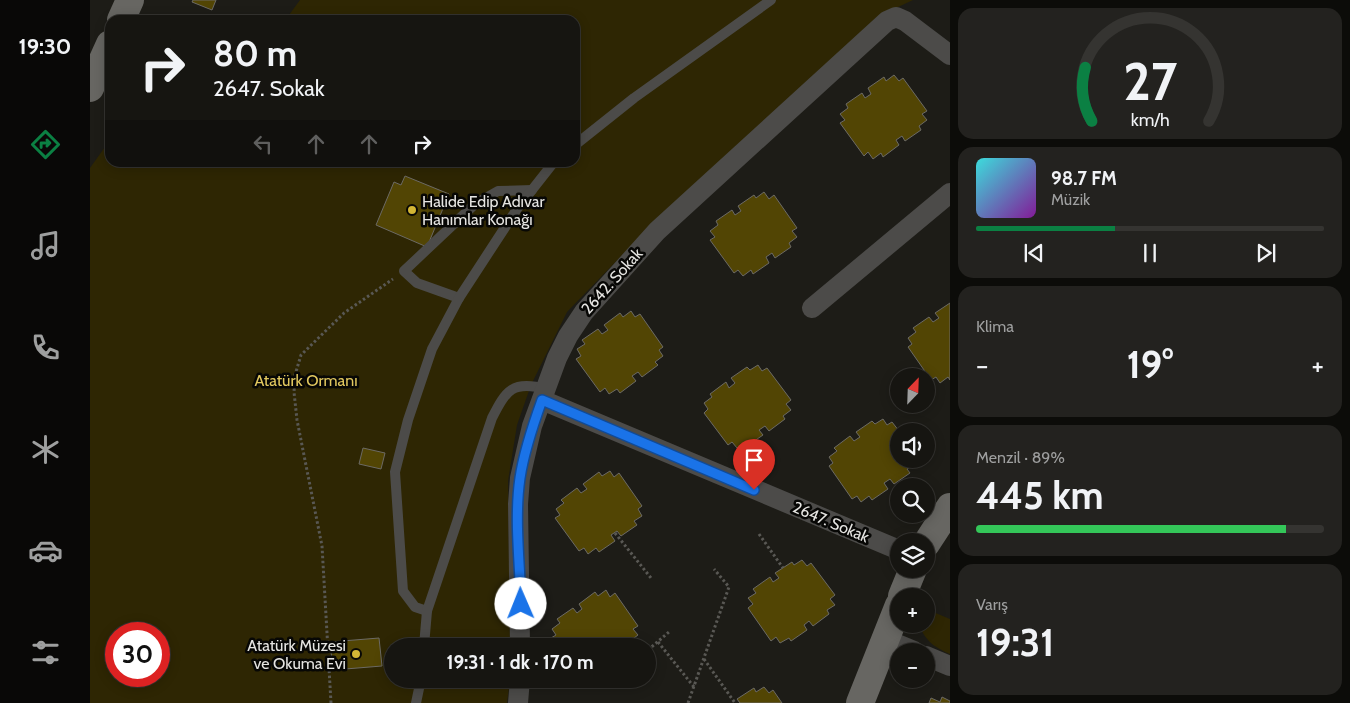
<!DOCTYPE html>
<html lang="tr">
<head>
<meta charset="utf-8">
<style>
  :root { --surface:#161511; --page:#23221f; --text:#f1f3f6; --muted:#9e9f9f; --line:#353431; --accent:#0b8043 }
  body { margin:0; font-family:Cabin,sans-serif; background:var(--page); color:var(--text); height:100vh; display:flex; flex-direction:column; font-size:19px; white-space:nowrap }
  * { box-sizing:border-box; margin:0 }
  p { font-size:16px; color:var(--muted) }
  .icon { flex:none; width:28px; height:28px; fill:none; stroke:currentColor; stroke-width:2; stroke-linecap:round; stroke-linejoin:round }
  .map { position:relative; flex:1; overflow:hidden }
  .details { display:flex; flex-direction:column; gap:8px; padding:8px; background:#0c0c09; width:400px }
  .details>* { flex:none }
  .hud { position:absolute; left:15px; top:15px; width:475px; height:152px; border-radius:15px; box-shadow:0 2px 12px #0003,0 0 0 1px var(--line); background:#161511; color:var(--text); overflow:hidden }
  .needle { width:32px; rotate:23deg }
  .controls { position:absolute; left:800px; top:368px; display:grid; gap:10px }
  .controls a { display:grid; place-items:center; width:45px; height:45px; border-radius:50%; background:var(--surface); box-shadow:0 2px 12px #0003,0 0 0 1px var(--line); font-size:25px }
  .speed { position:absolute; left:15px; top:622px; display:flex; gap:10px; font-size:25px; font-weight:700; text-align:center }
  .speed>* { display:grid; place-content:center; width:65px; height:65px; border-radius:50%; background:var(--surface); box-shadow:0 2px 12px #0003,0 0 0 1px var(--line); line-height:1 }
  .speed .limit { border:8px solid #d22; background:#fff; color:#111 }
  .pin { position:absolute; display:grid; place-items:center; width:42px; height:42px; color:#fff; margin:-51px -21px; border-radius:50% 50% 50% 0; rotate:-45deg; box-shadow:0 0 5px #0007 }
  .pin .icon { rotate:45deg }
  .me { position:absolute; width:55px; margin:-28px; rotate:359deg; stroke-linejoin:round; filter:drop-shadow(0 0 4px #0008) }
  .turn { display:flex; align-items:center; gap:18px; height:105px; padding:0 25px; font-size:22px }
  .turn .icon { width:65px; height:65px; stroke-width:2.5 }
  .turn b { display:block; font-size:35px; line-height:42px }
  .lanes { display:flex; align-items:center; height:48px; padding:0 25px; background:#0003; justify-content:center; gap:25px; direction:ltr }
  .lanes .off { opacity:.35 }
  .big { font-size:38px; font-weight:700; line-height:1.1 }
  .details .widget { flex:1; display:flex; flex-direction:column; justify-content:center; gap:8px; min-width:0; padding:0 18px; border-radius:15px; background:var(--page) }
  .details .dial { align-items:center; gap:0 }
  .dial svg { height:130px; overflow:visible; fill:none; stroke:var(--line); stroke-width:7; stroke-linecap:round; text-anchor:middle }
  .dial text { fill:var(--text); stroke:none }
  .song { display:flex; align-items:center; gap:15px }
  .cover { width:60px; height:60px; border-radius:8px; background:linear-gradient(135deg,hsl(180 70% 55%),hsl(290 70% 35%)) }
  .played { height:5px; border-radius:2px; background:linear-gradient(90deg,var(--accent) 40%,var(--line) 40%) }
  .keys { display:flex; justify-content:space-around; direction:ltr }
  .heat { display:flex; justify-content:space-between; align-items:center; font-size:28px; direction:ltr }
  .charge { height:8px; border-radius:4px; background:linear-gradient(90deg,#34c759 89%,var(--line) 0) }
  .trip { position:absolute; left:294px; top:638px; width:272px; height:50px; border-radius:25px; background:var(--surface); box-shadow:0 2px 12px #0003,0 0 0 1px var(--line); font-weight:700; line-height:50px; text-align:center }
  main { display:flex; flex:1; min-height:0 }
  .tabs { display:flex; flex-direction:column; width:90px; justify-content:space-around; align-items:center; background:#090807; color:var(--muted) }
  .tabs .icon { width:35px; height:35px }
  .tabs .active { color:var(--accent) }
  .tabs b { font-size:22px; color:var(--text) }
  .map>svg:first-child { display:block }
  .green { fill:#2e2603; fill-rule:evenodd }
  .building { fill:#524504; stroke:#6c6a65 }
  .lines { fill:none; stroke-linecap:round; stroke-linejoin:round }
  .path { stroke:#595854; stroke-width:3; stroke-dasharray:2.5 2.5; stroke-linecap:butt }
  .lane { stroke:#4c4b49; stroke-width:10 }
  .street { stroke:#4c4b49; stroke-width:20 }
  .secondary { stroke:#676662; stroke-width:28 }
  .route-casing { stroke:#114b97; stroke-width:12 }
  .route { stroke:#1a73e8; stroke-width:9 }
  .poi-dot { fill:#d3b635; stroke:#070705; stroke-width:2 }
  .labels { text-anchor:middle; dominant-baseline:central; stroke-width:5; stroke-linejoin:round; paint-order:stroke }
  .poi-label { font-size:16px; fill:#e6e5e2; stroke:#070705; text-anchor:start }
  .street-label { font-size:16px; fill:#e6e5e2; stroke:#070705 }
  .park-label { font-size:16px; fill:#e2c85f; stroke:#070705 }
</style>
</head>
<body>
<main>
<nav class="tabs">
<b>19:30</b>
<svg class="icon active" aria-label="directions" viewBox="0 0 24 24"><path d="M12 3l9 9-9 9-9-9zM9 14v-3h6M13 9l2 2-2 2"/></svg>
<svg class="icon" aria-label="music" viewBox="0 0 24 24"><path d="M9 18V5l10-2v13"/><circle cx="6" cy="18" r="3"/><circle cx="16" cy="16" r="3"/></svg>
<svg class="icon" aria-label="phone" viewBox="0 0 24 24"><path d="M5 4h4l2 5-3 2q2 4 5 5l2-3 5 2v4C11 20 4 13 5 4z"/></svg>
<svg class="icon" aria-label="climate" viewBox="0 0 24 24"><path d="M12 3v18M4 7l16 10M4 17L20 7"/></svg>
<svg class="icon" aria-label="car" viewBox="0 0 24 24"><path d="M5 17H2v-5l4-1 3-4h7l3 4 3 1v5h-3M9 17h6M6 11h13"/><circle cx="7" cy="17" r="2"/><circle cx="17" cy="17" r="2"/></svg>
<svg class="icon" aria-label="filters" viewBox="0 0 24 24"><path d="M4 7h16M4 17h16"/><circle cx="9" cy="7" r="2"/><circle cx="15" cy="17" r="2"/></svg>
</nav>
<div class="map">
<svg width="860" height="703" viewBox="0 0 860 703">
  <rect width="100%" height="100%" fill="#1d1c17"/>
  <g class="green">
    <path d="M210 0H823L787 17 538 249 477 312 441 385 427 425 418 481 420 646H302V679H420L417 703H0V168L20 140V162H485V20H192L199 15ZM26 634H69V676H26Z"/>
    <path d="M836 609 860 619V654C844 647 835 641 829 624H836Z"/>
  </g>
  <g class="building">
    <polygon points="103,0 126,0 122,10 102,2"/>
    <polygon points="804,75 809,81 813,78 837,111 832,114 837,120 829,126 831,130 815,141 812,136 806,140 809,145 793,157 791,153 783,159 778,152 774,156 750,123 755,120 750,114 758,108 756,104 772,93 775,98 781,94 778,88 794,77 796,81"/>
    <polygon points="315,176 359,194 337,247 286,225 304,182 311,185"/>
    <polygon points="674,192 679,199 684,195 707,228 702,231 707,237 699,243 701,247 685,258 682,253 676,257 679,263 663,274 661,270 653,276 648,270 644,273 620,240 625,237 620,231 628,225 626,221 642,210 645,215 651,211 648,206 664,195 666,198"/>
    <polygon points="860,303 860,380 858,377 850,383 846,377 841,380 818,347 822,344 818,338 826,332 823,328 839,317 843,322 849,318 845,313"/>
    <polygon points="541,311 545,317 550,314 573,347 569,350 573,356 565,362 568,365 552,377 548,372 542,376 546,381 530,393 527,389 519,394 515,388 510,392 486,359 491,356 487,349 495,344 492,340 508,329 512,334 518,330 514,325 530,313 533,317"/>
    <polygon points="668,365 672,371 677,368 701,400 696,404 701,410 693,416 695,419 679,431 675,426 669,430 673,435 657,446 655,442 647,448 642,442 638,445 614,413 618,409 614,403 622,397 620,394 636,382 639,388 645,383 641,378 657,367 660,370"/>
    <polygon points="793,419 797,425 802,422 809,431 809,459 822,459 825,464 817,469 820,473 804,484 800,479 794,483 798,489 782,500 779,496 771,502 767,496 762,499 739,466 743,463 739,457 747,451 744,448 760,436 764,441 770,437 766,432 782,421 785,424"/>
    <polygon points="273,448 295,453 291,469 269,464"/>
    <polygon points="520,471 524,477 529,473 552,506 548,509 552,516 544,521 547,525 531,536 527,531 521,535 525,541 509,552 506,548 498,554 494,548 489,551 465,518 470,515 466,509 474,503 471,500 487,488 491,493 497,489 493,484 509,472 512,476"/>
    <polygon points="712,560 717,566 721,563 745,595 740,599 745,605 737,610 739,614 723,626 719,621 714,625 717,630 701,641 699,638 690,643 686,637 681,641 658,608 663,604 658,598 666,593 663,589 680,577 683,582 689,578 685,573 702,562 704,565"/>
    <polygon points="516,590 520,597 525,593 548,626 543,629 548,635 540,641 543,645 467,646 461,638 466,635 462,629 470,623 467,619 483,608 487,613 492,609 489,604 505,592 508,596"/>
    <polygon points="289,638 292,666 243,670 240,642"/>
    <polygon points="674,687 679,693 683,690 692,703 650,703 647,699 664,688 666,692"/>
    <polygon points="852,697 860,701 860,703 839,703 841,698 850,702"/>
  </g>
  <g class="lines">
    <g class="path">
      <polyline points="525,533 561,578"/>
      <polyline points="669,534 693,568"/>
      <polyline points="568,642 604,687"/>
      <polyline points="558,650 579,632"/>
      <polyline points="614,659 645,703"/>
      <polyline points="241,703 232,546 207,420 204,392 205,375 211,355 254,313 303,279"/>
      <polyline points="598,703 639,587 624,569"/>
    </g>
    <g class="lane">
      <polyline points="485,145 544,98 681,0"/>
      <polyline points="369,298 327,283 314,271 385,204 408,191 442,190"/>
      <polyline points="337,611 325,607 313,591 305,472 318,420 342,349 369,298 427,209 464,162"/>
      <path d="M334 646 337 611 402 418C416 390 423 380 456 389"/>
      <polyline points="326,703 331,679"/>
    </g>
    <g class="street">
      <polyline points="722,308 860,193"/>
      <polyline points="452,400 809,550"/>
      <polyline points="795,639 824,651"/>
      <polyline points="430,646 428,504 430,478 442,426 467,358 478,336 494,312 567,231 797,21 806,17 815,21 860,55"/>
      <polyline points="836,656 860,666"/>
      <polyline points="428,703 430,679"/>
    </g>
    <g class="secondary">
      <polyline points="31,20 40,0"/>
      <polyline points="0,88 20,44"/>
      <polyline points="836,544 860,507"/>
      <polyline points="812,596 823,569"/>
      <polyline points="770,703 809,605"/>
    </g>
  </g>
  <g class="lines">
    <defs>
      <path id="route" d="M431 604C430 563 424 519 430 478 434 451 443 425 452 400L664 490"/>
    </defs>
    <use href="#route" class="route-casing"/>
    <use href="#route" class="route"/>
  </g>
  <g class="poi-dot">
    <circle cx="322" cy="210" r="5"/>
    <circle cx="266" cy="654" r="5"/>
  </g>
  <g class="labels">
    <g class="poi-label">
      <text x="332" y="201">Halide Edip Adıvar<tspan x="332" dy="18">Hanımlar Konağı</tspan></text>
      <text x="256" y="645" text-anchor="end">Atatürk Müzesi<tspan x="256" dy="18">ve Okuma Evi</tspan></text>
    </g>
    <g class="street-label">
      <text transform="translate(522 281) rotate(-48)">2642. Sokak</text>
      <text transform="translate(741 522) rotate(23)">2647. Sokak</text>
    </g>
    <g class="park-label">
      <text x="216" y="380">Atatürk Ormanı</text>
    </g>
  </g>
</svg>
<div class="controls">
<a><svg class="needle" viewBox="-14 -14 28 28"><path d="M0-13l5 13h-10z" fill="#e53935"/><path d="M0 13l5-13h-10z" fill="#9e9f9f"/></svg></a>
<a><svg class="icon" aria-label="sound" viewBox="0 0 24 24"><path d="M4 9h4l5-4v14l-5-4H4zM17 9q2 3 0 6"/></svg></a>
<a><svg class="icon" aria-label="search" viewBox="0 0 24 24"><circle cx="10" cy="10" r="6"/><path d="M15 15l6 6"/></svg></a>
<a><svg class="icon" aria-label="layers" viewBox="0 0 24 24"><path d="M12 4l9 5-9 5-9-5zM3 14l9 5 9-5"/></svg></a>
<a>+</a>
<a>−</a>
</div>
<div class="speed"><div class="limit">30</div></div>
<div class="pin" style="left:664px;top:490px;background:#d93025"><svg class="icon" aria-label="arrive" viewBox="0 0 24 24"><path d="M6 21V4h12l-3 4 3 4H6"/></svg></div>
<svg class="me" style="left:431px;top:604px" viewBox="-20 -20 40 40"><circle r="19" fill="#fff"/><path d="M0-13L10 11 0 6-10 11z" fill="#1a73e8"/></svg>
<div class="trip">19:31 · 1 dk · 170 m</div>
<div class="hud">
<div class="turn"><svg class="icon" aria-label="right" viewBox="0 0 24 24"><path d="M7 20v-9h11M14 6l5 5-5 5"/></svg><div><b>80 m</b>2647. Sokak</div></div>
<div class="lanes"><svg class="icon off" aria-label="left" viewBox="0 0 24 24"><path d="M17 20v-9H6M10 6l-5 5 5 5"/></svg><svg class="icon off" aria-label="ahead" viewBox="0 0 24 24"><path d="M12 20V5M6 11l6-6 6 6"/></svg><svg class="icon off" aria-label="ahead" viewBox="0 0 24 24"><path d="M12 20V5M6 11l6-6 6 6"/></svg><svg class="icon" aria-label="right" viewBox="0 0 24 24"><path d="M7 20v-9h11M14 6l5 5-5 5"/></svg></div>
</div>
</div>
<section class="details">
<div class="widget dial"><svg viewBox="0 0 100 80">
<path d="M14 69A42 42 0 1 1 86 69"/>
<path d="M14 69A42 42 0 0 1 10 36" stroke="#0b8043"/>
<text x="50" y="56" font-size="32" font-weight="700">27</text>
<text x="50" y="72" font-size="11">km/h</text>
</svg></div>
<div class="widget">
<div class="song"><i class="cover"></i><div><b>98.7 FM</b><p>Müzik</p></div></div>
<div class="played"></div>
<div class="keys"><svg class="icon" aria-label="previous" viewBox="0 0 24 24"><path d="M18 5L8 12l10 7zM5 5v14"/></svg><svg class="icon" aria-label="pause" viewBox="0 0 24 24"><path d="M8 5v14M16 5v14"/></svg><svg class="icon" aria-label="next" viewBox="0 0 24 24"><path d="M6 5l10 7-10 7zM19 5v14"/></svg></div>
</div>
<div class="widget"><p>Klima</p>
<div class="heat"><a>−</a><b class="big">19°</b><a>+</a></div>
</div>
<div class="widget"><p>Menzil · 89%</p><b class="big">445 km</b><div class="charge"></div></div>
<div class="widget"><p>Varış</p><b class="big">19:31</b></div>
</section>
</main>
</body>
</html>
